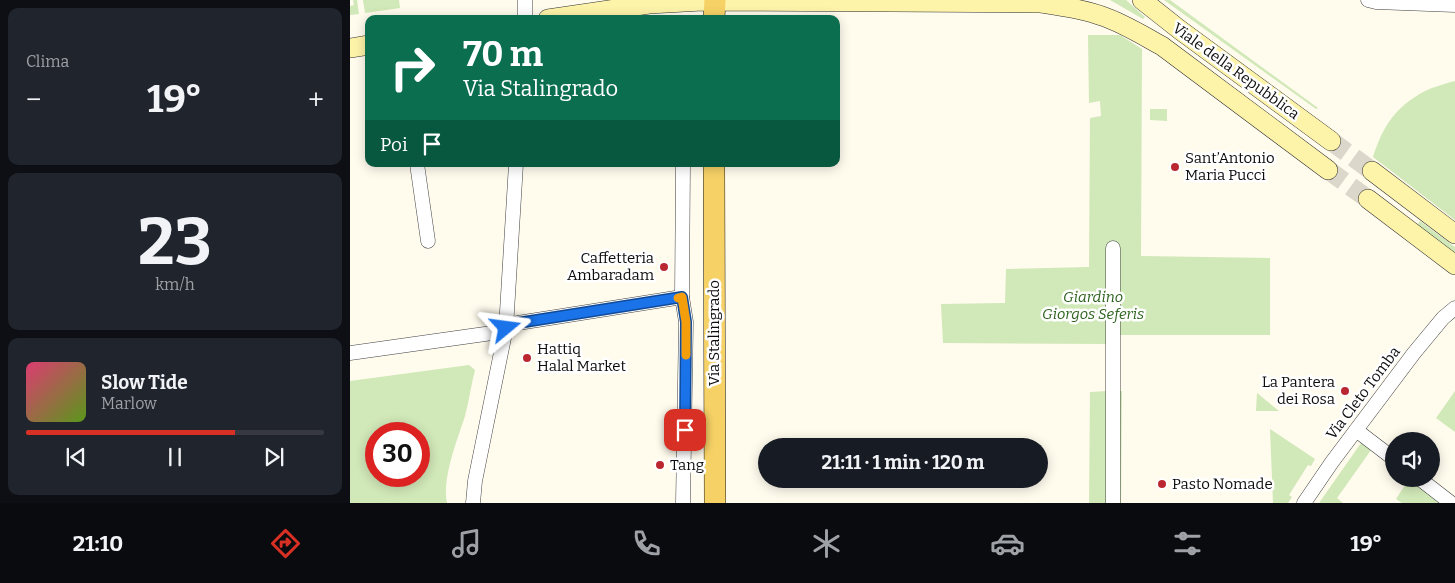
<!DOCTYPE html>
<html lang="it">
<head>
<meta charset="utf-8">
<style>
  :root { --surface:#171b24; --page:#20242c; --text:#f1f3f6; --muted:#9ea1a6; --line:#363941; --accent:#d93025 }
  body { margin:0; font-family:Bitter,serif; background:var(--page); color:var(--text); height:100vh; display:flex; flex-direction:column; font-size:19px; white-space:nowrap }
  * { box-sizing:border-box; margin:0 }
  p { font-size:16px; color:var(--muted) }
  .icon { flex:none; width:28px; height:28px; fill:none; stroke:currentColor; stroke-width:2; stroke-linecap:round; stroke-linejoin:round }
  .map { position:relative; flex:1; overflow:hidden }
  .panel { display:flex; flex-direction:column; gap:8px; padding:8px; background:#0d0f14; width:350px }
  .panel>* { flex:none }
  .hud { position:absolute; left:15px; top:15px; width:475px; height:152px; border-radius:10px; box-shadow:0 2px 12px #0003; background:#0b6e4f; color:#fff; overflow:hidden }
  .tools { position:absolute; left:1035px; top:432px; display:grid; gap:10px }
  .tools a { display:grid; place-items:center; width:55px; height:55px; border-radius:50%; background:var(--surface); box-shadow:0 2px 12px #0003; font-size:25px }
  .speed { position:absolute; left:15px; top:422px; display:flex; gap:10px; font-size:25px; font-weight:700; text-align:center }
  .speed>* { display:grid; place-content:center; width:65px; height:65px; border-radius:50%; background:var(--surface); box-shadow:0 2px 12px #0003; line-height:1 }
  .speed .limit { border:8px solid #d22; background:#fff; color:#111 }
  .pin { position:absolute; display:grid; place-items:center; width:42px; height:42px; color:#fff; margin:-21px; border-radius:10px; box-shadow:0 2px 8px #0006 }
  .me { position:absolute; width:55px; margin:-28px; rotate:74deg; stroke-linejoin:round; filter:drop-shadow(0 0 4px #0008) }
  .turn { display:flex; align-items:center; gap:18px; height:105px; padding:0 15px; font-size:22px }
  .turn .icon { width:65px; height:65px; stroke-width:2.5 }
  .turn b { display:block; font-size:35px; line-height:42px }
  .then { display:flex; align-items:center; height:48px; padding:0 15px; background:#0003; gap:10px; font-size:19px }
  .big { font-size:38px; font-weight:700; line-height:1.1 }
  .panel .widget { flex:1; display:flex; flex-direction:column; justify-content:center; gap:8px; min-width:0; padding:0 18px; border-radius:10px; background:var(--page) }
  .panel .dial { align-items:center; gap:0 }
  .dial b { font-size:65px; line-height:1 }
  .song { display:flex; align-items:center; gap:15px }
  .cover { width:60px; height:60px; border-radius:8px; background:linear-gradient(135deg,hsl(340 70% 55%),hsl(90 70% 35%)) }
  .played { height:5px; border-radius:2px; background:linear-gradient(90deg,var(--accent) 70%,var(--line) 70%) }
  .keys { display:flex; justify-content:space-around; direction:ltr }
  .heat { display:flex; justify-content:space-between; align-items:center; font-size:28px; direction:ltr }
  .trip { position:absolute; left:408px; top:438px; width:290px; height:50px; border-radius:25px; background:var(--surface); box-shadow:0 2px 12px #0003; font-weight:700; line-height:50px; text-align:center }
  .menu { display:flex; height:80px; justify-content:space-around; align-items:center; background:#090b0e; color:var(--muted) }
  .menu .icon { width:35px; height:35px }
  .menu .active { color:var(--accent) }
  .menu b { font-size:22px; color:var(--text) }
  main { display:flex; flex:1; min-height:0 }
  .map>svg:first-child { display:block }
  .green { fill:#d1e8b8; fill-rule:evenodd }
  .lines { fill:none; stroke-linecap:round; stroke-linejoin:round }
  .secondary-tunnel { stroke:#dbd7cb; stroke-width:19; stroke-dasharray:19 9; stroke-linecap:butt }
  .street-casing { stroke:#404040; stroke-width:15 }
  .secondary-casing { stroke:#2f2f2f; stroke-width:20 }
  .primary-casing { stroke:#1e1e1e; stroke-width:22 }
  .street { stroke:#fff; stroke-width:14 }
  .secondary { stroke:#fdf3a9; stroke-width:19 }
  .primary { stroke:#f6d166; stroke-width:21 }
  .route-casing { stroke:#114b97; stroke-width:12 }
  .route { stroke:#1a73e8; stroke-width:9 }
  .slow { stroke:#f59e0b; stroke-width:9 }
  .poi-dot { fill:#ba2730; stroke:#fff; stroke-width:2 }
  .labels { text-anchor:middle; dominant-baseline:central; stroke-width:5; stroke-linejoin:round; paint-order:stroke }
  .street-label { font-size:15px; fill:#0d0d0d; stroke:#fff }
  .poi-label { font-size:15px; fill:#0d0d0d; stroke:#fff; text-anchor:start }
  .park-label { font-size:15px; font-style:italic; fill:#2d631e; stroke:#fff }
</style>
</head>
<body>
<main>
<section class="panel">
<div class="widget"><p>Clima</p>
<div class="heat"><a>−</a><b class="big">19°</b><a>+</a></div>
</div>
<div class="widget dial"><b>23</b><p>km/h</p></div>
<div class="widget">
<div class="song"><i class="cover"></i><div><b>Slow Tide</b><p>Marlow</p></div></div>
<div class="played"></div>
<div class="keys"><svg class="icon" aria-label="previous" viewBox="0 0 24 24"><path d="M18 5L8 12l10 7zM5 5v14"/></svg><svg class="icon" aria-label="pause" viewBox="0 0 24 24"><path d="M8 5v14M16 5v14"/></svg><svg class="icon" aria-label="next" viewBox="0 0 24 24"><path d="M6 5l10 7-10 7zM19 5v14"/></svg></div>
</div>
</section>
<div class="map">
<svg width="1105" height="503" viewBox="0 0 1105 503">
  <rect width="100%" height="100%" fill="#fffbed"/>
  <g class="green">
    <polygon points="3,0 7,0 9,14 0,15 0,6 4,5"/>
    <polygon points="13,0 49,0 50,8 15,13"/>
    <polygon points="760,0 776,0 795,17 793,19"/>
    <polygon points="814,0 820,0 968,108 966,109"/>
    <polygon points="738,35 770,35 792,49 791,256 920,258 920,335 767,335 767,391 772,391 771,503 739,503 740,392 757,391 757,344 593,343 591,304 655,303 656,269 739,267 740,118 751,116 750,101 739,103"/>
    <path d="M1105 81V220L1023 157C1033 126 1045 107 1075 91 1083 87 1092 85 1101 82Z"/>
    <polygon points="800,109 817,109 817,121 800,120"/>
    <polygon points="1070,221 1105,247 1105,256 1067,225"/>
    <path d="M119 365 125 370C121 385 119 401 115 416 107 441 92 477 97 503H0V381ZM26 434H69V476H26Z"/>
    <polygon points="1105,391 1105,432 1086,418"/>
    <polygon points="907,393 929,411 906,411"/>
    <polygon points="920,429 965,459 961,466 958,465 939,495 942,497 938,503 923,503"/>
    <polygon points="1011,443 1021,450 987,498 993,503 969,503"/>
    <polygon points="1059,479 1060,479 1093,503 1052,503 1046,499"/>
  </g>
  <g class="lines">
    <g class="secondary-tunnel">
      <polyline points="981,141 1022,171"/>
      <polyline points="978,170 1018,199"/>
    </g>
    <defs>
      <g id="street">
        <polyline points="1018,0 1026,2 1105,5"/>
        <polyline points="175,19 175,0"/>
        <polyline points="67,164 78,241"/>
        <polyline points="333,164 332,297 336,322 333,503"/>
        <polyline points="763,248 763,503"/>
        <polyline points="0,353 142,333 168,323 332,297"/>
        <polyline points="1006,430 1044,459"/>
        <polyline points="1070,479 1101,503"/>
        <polyline points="123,503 125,481 156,328 166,164"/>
        <polyline points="954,503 982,462 1064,353 1093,318 1105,308"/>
      </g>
      <g id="secondary">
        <polyline points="792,0 830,30 981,141"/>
        <path d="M198 19 299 4 352 1 691 3C711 6 733 9 752 16 773 23 792 35 812 46L978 170"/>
        <polyline points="0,48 19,45"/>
        <polyline points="1022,171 1105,234"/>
        <polyline points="1018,199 1105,265"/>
      </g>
      <g id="primary">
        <polyline points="364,19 365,0"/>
        <polyline points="364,164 365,503"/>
      </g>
    </defs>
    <use href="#street" class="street-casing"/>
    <use href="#secondary" class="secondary-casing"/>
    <use href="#primary" class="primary-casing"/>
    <use href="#street" class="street"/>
    <use href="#secondary" class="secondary"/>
    <use href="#primary" class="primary"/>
  </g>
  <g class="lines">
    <defs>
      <polyline id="route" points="156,328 168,323 332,297 336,322 335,430"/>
    </defs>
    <use href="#route" class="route-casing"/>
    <use href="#route" class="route"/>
    <polyline class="slow" points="328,298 332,297 336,322 336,355"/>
  </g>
  <g class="poi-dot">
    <circle cx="825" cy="167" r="5"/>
    <circle cx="314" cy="267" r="5"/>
    <circle cx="177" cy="358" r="5"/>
    <circle cx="995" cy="391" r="5"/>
    <circle cx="310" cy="465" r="5"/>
    <circle cx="812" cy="484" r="5"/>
  </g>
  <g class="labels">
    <g class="street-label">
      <text transform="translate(886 71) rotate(36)">Viale della Repubblica</text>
      <text transform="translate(364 333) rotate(-90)">Via Stalingrado</text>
      <text transform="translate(1013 393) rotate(-53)">Via Cleto Tomba</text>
    </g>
    <g class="poi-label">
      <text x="835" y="158">Sant’Antonio<tspan x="835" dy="17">Maria Pucci</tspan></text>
      <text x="304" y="258" text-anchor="end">Caffetteria<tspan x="304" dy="17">Ambaradam</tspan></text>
      <text x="187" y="349">Hattiq<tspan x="187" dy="17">Halal Market</tspan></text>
      <text x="985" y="382" text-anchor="end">La Pantera<tspan x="985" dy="17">dei Rosa</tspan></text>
      <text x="320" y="465">Tang</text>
      <text x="822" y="484">Pasto Nomade</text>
    </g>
    <g class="park-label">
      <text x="743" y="297">Giardino<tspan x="743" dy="17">Giorgos Seferis</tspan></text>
    </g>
  </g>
</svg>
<div class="tools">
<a><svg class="icon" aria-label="sound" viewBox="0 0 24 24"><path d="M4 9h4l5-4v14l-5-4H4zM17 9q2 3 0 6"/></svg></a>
</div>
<div class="speed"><div class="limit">30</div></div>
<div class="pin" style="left:335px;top:430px;background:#d93025"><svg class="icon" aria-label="arrive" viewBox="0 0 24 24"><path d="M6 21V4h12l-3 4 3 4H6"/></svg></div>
<svg class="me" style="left:156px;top:328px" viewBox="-20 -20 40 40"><path d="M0-17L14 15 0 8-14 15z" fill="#1a73e8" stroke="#fff" stroke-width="4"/></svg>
<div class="trip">21:11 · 1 min · 120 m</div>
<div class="hud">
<div class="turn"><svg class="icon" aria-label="right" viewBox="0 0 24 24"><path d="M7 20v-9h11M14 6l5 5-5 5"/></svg><div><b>70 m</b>Via Stalingrado</div></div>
<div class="then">Poi<svg class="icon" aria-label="arrive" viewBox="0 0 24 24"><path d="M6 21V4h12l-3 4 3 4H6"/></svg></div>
</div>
</div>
</main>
<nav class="menu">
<b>21:10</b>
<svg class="icon active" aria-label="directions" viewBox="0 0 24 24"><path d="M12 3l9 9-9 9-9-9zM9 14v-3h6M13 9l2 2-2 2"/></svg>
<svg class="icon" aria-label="music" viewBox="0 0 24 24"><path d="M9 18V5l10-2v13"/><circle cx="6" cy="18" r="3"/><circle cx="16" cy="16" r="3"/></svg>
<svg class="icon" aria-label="phone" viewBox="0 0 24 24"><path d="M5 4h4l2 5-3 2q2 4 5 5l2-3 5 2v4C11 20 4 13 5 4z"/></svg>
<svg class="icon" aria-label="climate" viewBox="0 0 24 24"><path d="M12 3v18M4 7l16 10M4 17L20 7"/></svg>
<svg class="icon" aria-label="car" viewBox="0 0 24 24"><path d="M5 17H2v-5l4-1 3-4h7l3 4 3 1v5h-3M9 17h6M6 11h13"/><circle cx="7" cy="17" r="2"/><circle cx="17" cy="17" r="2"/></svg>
<svg class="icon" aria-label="filters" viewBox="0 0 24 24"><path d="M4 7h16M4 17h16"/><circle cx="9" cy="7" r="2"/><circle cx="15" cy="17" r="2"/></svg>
<b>19°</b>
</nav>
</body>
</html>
